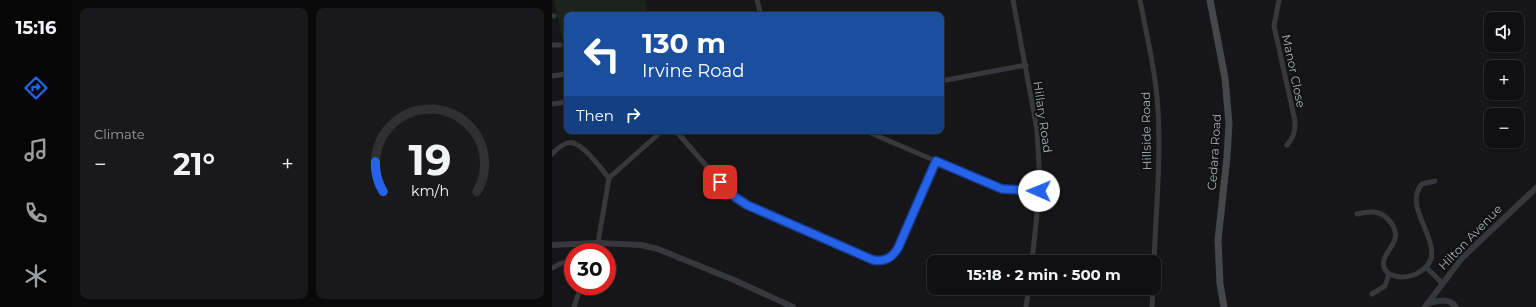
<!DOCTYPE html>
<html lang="en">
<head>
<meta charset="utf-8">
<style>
  :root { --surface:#101012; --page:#19191b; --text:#f1f3f6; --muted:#9c9d9f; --line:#303032; --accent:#2563eb }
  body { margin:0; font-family:Montserrat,sans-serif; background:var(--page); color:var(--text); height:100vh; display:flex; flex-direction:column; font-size:15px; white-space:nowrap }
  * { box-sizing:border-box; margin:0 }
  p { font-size:13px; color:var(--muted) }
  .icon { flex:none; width:22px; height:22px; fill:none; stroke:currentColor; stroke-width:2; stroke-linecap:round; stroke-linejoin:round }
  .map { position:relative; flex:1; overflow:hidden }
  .details { display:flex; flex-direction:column; gap:8px; padding:8px; background:#09090a; width:480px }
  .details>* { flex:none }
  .top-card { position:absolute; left:12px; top:12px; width:380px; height:122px; border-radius:8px; box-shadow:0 1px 3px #0004,0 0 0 1px var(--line); background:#1a4fa0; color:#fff; overflow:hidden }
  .controls { position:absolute; left:932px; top:12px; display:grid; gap:8px }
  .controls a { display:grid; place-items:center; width:40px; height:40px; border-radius:8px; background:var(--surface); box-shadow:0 1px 3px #0004,0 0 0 1px var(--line); font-size:20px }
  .speed { position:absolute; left:12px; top:243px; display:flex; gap:8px; font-size:20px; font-weight:700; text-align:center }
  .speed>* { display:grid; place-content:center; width:52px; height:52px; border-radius:50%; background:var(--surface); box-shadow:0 1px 3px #0004,0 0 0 1px var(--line); line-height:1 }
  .speed .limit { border:6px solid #d22; background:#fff; color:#111 }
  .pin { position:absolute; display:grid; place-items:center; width:34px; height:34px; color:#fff; margin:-17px; border-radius:8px; box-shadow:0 2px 6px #0006 }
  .me { position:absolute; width:44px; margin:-22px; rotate:271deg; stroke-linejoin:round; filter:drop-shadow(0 0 3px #0008) }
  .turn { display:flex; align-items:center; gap:14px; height:84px; padding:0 12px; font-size:18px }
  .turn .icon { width:52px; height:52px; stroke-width:2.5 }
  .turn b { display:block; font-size:28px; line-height:34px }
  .then { display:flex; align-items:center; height:38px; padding:0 12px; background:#0003; gap:8px; font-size:15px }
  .big { font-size:30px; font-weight:700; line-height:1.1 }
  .details .card { flex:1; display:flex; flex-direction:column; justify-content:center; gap:6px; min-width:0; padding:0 14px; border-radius:8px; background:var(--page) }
  .details .dial { align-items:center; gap:0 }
  .dial svg { height:104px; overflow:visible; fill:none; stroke:var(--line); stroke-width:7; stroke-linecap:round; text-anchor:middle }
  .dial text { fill:var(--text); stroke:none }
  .heat { display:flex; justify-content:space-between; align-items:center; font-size:22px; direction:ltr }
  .details .tiles { flex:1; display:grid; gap:8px; grid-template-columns:repeat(2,1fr) }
  .trip { position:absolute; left:375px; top:255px; width:234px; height:40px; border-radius:8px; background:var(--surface); box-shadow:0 1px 3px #0004,0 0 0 1px var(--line); font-weight:700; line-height:40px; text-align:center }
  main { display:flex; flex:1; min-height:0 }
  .tabs { display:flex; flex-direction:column; width:72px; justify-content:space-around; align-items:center; background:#060607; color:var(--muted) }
  .tabs .icon { width:28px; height:28px }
  .tabs .selected { color:var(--accent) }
  .tabs b { font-size:18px; color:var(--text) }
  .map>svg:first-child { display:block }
  .green { fill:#1c231d }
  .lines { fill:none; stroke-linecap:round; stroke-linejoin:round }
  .minor { stroke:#37383d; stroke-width:5 }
  .tertiary { stroke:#37383d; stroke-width:6 }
  .secondary { stroke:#45474d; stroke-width:7 }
  .route-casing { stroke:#184099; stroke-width:10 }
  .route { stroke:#2563eb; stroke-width:7 }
  .labels { text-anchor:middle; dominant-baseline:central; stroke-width:4; stroke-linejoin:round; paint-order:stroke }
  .street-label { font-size:12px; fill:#a8adb8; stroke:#111113 }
</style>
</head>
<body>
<main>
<nav class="tabs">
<b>15:16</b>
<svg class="icon selected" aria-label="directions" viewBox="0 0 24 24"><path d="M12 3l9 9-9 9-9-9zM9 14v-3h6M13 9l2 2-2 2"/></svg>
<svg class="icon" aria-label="music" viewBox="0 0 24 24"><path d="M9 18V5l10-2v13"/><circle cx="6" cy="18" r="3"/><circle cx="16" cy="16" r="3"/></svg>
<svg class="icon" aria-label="phone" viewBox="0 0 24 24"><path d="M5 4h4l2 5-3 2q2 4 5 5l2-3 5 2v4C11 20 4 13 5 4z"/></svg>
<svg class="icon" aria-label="climate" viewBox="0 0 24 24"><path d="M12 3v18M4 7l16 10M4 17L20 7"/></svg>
</nav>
<section class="details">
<div class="tiles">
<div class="card"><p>Climate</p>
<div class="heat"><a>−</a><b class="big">21°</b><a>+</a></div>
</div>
<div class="card dial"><svg viewBox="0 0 100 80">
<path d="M14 69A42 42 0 1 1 86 69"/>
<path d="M14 69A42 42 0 0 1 8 46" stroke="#2563eb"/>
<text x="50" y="56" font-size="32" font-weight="700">19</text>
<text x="50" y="72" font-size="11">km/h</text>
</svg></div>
</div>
</section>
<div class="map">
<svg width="984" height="307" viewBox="0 0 984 307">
  <rect width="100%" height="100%" fill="#161618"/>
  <polygon class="green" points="2,0 93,0 96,15 15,15 15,62"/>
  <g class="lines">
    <g class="minor">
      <polyline points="205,0 209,15"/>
      <polyline points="461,0 485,130 488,184 480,262"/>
      <path d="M588 0C594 32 602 64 605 97 610 151 604 207 602 262"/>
      <path d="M727 0 722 26 743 121C743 132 742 137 735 145"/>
      <polyline points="0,16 2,16"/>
      <polyline points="0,45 8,45"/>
      <polyline points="0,76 14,74"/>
      <polyline points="389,81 474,65"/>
      <polyline points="0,104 15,102"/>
      <path d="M124 131 177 192 189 202 321 260C333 262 340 259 346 248L384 161"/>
      <polyline points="314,131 442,186 460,190 487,191"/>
      <path d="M0 154C4 150 9 145 15 143 28 138 48 168 57 178"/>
      <path d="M805 214C817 211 827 210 836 219 857 242 827 251 832 267 833 271 837 274 840 275 848 279 856 277 864 274 907 253 846 211 870 184L883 181"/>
      <polyline points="42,252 46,243 57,178 110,131"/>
      <polyline points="874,267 890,283"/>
      <polyline points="0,268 10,263 21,262"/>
      <polyline points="820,294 833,286 837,274"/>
      <polyline points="22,307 29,286"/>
      <polyline points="474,307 477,288"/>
      <polyline points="600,307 601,288"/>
    </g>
    <g class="tertiary">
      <polyline points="0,245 46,243 89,245 106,249 182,280 241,307"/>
      <path d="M876 303C886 301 897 297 904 307"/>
      <polyline points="873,307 910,258 984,188"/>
    </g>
    <polyline class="secondary" points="658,0 673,78 677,124 675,157 666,240 668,284 672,307"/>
  </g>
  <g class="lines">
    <defs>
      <path id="route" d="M168 182 183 197 195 205 321 260C333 262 340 258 346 248L384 161 450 189 487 191"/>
    </defs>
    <use href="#route" class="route-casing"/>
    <use href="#route" class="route"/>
  </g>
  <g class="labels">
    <g class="street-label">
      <text transform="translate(742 71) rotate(78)">Manor Close</text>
      <text transform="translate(491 117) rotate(82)">Hillary Road</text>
      <text transform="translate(594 131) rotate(-91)">Hillside Road</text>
      <text transform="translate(662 152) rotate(-86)">Cedara Road</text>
      <text transform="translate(918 237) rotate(-46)">Hilton Avenue</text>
    </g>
  </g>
</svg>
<div class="controls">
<a><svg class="icon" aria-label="sound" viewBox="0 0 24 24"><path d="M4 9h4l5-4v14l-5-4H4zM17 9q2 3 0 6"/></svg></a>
<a>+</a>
<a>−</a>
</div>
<div class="speed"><div class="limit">30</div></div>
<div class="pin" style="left:168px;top:182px;background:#d93025"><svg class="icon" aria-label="arrive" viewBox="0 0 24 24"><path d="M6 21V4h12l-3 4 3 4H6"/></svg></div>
<svg class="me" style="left:487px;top:191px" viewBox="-20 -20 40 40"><circle r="19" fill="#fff"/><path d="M0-13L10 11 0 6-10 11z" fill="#2563eb"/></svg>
<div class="trip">15:18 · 2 min · 500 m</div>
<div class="top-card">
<div class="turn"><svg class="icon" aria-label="left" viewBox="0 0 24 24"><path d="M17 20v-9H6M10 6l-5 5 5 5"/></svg><div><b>130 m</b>Irvine Road</div></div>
<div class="then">Then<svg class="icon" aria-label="right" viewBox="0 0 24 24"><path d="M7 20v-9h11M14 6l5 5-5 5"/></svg></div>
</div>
</div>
</main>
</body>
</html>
